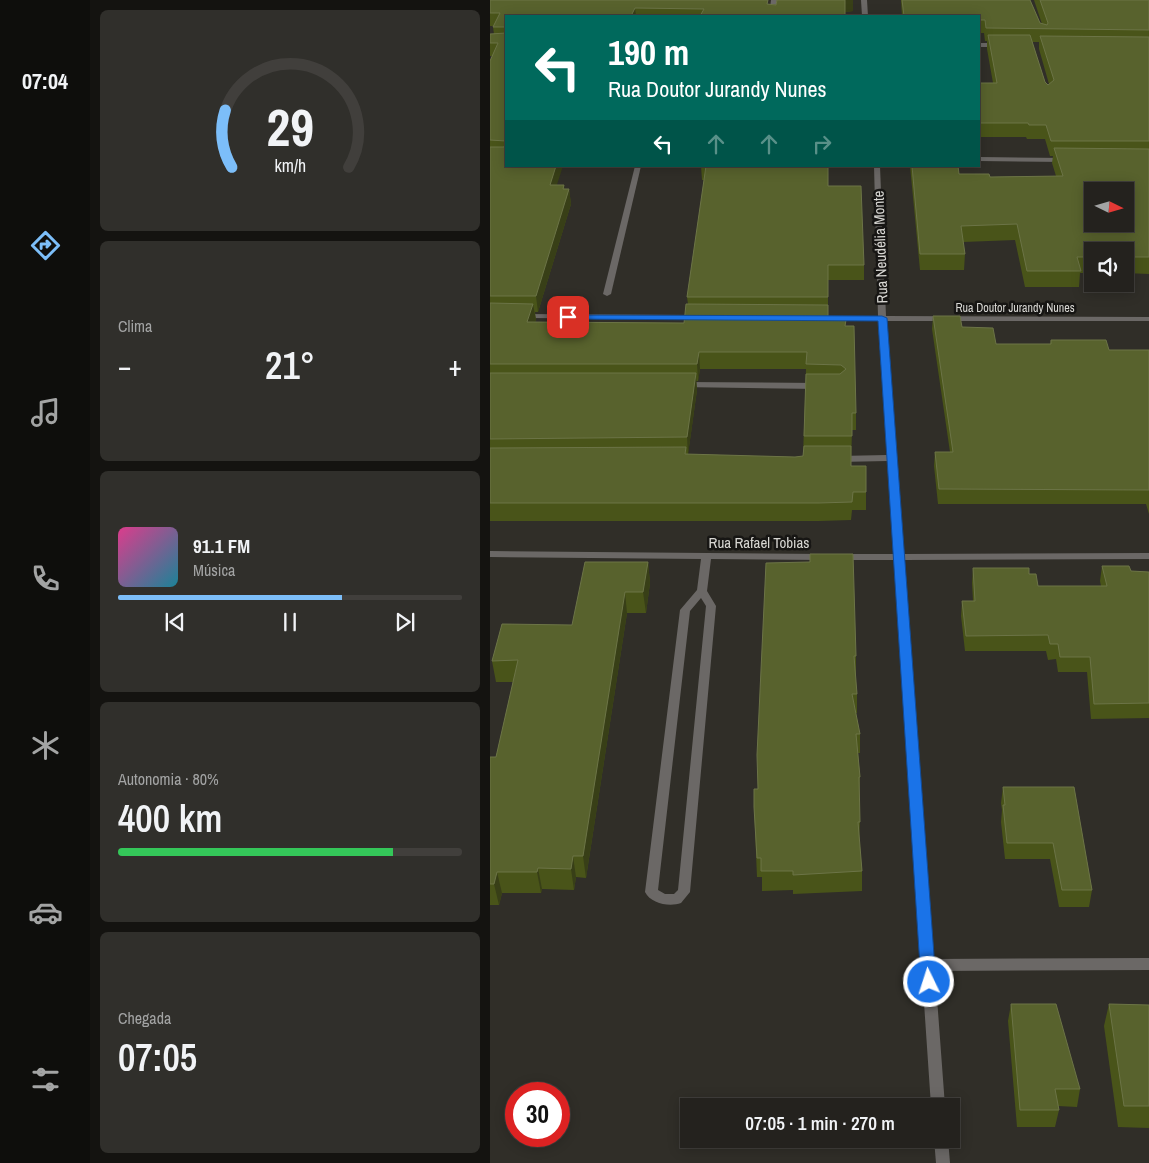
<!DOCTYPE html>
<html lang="pt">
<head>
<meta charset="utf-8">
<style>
  :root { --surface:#24221e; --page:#302f2b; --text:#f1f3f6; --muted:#a3a4a4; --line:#413f3c; --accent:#7cbef9 }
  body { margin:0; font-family:"Archivo Narrow",sans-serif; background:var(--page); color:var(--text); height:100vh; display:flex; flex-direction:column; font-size:19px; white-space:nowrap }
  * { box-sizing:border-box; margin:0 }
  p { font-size:16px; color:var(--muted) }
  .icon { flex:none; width:28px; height:28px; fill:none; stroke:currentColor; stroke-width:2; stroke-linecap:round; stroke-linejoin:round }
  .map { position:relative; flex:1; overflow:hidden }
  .drawer { display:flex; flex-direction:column; gap:10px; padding:10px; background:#141310; width:400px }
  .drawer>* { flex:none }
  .hud { position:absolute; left:15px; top:15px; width:475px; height:152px; border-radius:0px; box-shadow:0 2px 12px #0003,0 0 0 1px var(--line); background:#00695c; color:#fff; overflow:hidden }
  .needle { width:32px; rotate:95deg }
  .fabs { position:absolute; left:594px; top:182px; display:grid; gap:10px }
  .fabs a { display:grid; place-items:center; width:50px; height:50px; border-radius:0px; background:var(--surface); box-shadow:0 2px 12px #0003,0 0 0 1px var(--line); font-size:25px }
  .speed { position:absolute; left:15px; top:1082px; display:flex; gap:10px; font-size:25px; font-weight:700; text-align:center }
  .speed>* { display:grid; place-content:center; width:65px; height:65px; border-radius:50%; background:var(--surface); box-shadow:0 2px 12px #0003,0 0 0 1px var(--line); line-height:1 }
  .speed .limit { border:8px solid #d22; background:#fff; color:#111 }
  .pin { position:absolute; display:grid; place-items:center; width:42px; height:42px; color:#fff; margin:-21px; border-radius:10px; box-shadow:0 2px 8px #0006 }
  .me { position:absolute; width:55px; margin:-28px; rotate:356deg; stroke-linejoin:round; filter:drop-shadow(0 0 4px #0008) }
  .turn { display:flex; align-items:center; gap:18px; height:105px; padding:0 20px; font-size:22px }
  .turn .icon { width:65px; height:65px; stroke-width:2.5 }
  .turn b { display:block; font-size:35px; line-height:42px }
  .lanes { display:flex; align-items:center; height:48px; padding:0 20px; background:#0003; justify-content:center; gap:25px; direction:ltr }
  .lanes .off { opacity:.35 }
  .big { font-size:38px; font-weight:600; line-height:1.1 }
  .drawer .widget { flex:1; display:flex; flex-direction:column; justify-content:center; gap:8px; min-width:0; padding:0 18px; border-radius:8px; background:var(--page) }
  .drawer .dial { align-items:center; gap:0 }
  .dial svg { height:130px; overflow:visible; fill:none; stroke:var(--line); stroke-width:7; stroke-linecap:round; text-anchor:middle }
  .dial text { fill:var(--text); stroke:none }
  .song { display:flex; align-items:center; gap:15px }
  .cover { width:60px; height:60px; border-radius:8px; background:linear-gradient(135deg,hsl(330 70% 55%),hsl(190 70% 35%)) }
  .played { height:5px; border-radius:2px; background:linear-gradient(90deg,var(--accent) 65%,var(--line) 65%) }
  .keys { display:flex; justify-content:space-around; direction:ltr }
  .heat { display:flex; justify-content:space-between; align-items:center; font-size:28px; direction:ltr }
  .charge { height:8px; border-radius:4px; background:linear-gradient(90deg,#34c759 80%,var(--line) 0) }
  .trip { position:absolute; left:190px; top:1098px; width:280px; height:50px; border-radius:0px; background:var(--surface); box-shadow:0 2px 12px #0003,0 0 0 1px var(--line); font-weight:600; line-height:50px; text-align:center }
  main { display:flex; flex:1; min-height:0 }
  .menu { display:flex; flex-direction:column; width:90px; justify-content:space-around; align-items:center; background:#0e0e0c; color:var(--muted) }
  .menu .icon { width:35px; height:35px }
  .menu .selected { color:var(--accent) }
  .menu b { font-size:22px; color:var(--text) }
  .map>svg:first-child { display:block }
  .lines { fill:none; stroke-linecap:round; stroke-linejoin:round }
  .minor { fill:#6b6866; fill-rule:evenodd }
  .wall { fill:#495419; fill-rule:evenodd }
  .shaded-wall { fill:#383f17 }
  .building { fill:#58622d; stroke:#6c7447; fill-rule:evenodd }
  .route { fill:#1a73e8; stroke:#114b97 }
  .labels { text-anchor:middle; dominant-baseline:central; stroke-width:5; stroke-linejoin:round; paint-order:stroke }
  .far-street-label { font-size:12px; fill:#d8d7d3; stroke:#171614 }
  .street-label { font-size:15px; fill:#d8d7d3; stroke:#171614 }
</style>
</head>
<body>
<main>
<nav class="menu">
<b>07:04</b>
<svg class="icon selected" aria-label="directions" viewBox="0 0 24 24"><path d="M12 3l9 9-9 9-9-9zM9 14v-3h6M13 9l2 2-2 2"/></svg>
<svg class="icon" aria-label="music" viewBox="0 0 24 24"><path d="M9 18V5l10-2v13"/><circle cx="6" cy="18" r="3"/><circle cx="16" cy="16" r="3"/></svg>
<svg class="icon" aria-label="phone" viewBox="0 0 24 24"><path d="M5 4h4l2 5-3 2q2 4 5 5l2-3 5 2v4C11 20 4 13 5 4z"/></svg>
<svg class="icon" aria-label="climate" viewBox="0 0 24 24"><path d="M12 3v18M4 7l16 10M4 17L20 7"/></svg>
<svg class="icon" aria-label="car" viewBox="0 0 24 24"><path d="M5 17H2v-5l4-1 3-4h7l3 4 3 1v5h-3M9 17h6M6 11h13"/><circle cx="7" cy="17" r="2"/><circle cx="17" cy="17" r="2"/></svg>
<svg class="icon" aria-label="filters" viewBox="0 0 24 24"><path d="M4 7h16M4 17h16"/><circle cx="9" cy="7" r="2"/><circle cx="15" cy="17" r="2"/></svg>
</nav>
<section class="drawer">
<div class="widget dial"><svg viewBox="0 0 100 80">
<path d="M14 69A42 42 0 1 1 86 69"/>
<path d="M14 69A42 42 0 0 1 10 34" stroke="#7cbef9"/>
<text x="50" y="56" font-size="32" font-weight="700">29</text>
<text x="50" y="72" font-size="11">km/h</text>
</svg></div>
<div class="widget"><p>Clima</p>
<div class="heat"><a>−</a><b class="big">21°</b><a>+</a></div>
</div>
<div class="widget">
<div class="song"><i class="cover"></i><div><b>91.1 FM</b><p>Música</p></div></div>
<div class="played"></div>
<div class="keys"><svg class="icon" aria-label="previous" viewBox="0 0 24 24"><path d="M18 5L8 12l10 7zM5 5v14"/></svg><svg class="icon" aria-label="pause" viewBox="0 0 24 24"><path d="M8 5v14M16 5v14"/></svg><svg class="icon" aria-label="next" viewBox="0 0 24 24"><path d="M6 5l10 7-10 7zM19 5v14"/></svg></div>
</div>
<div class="widget"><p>Autonomia · 80%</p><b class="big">400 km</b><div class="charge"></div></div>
<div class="widget"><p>Chegada</p><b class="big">07:05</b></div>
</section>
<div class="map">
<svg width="659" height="1163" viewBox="0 0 659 1163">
  <rect width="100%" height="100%" fill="#302e28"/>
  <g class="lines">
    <g class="minor">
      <polygon points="281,0 287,0 285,16 279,16"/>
      <polygon points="371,0 377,0 378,16 372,16"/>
      <polygon points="489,43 511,43 514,45 511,47 489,47"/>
      <polygon points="489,157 576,158 579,160 576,162 489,161"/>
      <polygon points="145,166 151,166 121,294 117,296 113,294"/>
      <polygon points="384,166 390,166 396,316 659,317 659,321 396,321 414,554 659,553 659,559 414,560 444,959 659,958 659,970 445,971 455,1106 441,1106 404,560 351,560 346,557 351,554 404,554 398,461 348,462 344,459 348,456 397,455 388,321 326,320 322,318 326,316 388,316"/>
      <polygon points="30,314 206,315 210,317 206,319 33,318 29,316"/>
      <polygon points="193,382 329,383 333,386 329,389 190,387 189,385"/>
      <path d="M0 551 334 554 339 557 334 560 221 559 217 591 226 606 200 892 191 903C180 907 161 904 155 892L190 610 207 590 211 559 0 557ZM211 598 216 606 188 890 184 894H175L168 890 200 611Z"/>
      <polygon points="444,1139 458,1139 460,1163 446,1163"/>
    </g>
  </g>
  <g class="wall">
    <path d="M0 0 279 4 363 11 355 12V16H16L67 185 75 189H79L81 204 48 312H45L46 320 45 322 194 323 198 304 197 297 214 180H212L211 166H338V186L374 265V280H338V319L356 326 366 413V430H362L361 466 376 492V510H362L361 520 329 521H0V61L2 56H0V34H4L3 27V26H0ZM210 369H316L313 456 305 457 198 454 207 390 206 381H208Z"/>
    <path d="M411 0H540L550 23 552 24 544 0H659V274L635 273V251H602V273H590L589 287H535L525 240 473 242 475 254 474 270H430L420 166H468L469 174 500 177 566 176 562 163 563 156H560L555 139H537L536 137H489V83H503L497 49V41H495L494 33H489V16H412ZM542 42H549V49L559 84 558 85 555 82Z"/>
    <polygon points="443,316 472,327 506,344 560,344 561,340 619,350 659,350 659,514 656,504 448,504 444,466 445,452 460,452 442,329"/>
    <polygon points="158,562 160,583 156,613 137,613 96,878 86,877 84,890 52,889 51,893 12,893 9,905 0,905 0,757 6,757 23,682 6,682 2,661 82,625"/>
    <polygon points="276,563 366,656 366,675 365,675 367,694 367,713 366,713 370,734 370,753 368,753 370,777 369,796 370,822 369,842 372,871 372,891 303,894 303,890 272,891 272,877 267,877 264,807 268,789"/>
    <polygon points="612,566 641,571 659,572 659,718 601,719 597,672 568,672 566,659 558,660 556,651 475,651 471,616 472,601 483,601 482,583 483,568 539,574 548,586 611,586 610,581"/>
    <polygon points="513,787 584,787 602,890 599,907 569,907 560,859 515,859 511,822 512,810 511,803"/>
    <polygon points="521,1004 590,1089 587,1107 568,1106 569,1110 565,1127 527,1127 518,1021"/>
    <polygon points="619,1004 659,1005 659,1128 628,1127 614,1026"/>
  </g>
  <g class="shaded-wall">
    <polygon points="355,0 363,0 363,11 355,12"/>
    <polygon points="145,8 146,16 141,16"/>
    <polygon points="66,166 73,166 62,200 60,185"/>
    <polygon points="74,185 76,200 79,189 81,204 48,312 46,296"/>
    <polygon points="43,304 46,320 39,339 37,322"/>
    <polygon points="209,352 210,369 208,381 207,364"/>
    <polygon points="206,373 207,390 198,455 197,437"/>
    <polygon points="158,562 160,583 156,613 153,592"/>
    <polygon points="135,592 137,613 96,878 93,856"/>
    <polygon points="83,856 86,877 84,890 81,869"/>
    <polygon points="48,868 52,889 51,893 47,872"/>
    <polygon points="7,872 12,893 9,905 4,884"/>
  </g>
  <g class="building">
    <polygon points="0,0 278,0 277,4 286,5 287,0 355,0 355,16 210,16 214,9 145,8 141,16 16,16 16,166 66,166 60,185 74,185 73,189 79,189 46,296 0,296 0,147 14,147 16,141 0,140 0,61 8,43 0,43 0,34 16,33 16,27 3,27 10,13 0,13"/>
    <polygon points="412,0 540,0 550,23 557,25 558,23 550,0 659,0 659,30 496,28 495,20 489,20 489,16 414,16"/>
    <polygon points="498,35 540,35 555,82 558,85 564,80 550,36 659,37 659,141 561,141 556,125 539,125 538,123 489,123 489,83 507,83"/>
    <path d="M564 148 659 149V257H635V251H602V257H587L591 271H537L527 224 471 226 475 254H430L422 166H468L469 174H499L500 177 573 176ZM602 191H635V224H602Z"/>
    <polygon points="216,166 338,166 338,186 371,186 374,265 338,265 338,297 197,297"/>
    <polygon points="0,303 43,304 37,322 194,323 196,304 338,305 338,319 356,320 355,326 364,326 366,413 362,413 362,436 314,436 316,374 350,374 356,369 351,365 316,364 317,352 209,352 207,364 0,364"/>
    <polygon points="443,316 470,316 472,327 503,328 506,344 561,344 561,340 616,340 619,350 659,350 659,490 449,489 445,452 463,452"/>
    <polygon points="0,373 206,373 197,437 0,439"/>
    <polygon points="314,446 361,446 361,466 376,466 376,492 363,492 362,502 329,503 0,503 0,448 196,447 195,454 305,457 313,456"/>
    <polygon points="320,554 363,554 366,656 364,656 367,694 362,694 370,734 366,734 370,777 369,777 370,822 368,822 372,871 303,875 303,871 271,871 271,858 267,858 264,807 264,789 268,789 267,755 276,563 320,562"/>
    <polygon points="95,562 158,562 153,592 135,592 93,856 83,856 81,869 48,868 47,872 7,872 4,884 0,884 0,757 6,757 28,660 2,661 12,624 82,625"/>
    <polygon points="612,566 639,566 641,571 659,572 659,703 604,704 600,657 570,657 568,644 560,644 558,635 476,636 472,601 485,601 483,568 539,568 539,574 546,574 548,586 617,586"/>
    <polygon points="513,787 584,787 602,890 572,890 563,843 517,843 513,805 515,805"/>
    <polygon points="521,1004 566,1004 590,1089 565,1089 569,1110 530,1110"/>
    <polygon points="619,1004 659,1005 659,1106 634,1106"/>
  </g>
  <polygon class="route" points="75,315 392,316 397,318 446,982 444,987 439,989 433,987 431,982 388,321 78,319 75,319"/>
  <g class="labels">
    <g class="far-street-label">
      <text x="525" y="308">Rua Doutor Jurandy Nunes</text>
    </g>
    <g class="street-label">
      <text transform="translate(390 247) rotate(-92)">Rua Neudélia Monte</text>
      <text x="269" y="542">Rua Rafael Tobias</text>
    </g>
  </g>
</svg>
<div class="fabs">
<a><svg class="needle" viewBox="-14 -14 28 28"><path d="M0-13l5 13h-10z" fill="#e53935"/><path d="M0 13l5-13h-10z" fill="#a3a4a4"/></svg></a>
<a><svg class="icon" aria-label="sound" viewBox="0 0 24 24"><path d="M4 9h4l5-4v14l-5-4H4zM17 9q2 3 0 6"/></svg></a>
</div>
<div class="speed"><div class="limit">30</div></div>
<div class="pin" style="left:78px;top:317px;background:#d93025"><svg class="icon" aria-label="arrive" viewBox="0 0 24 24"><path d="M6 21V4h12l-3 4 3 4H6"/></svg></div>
<svg class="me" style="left:439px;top:982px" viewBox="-20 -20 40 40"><circle r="17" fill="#1a73e8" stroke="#fff" stroke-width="3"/><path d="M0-11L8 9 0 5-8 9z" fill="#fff"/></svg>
<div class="trip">07:05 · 1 min · 270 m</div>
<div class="hud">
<div class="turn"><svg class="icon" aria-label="left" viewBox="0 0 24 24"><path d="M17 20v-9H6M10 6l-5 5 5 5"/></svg><div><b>190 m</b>Rua Doutor Jurandy Nunes</div></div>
<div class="lanes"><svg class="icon" aria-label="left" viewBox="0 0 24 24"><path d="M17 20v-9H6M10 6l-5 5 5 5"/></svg><svg class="icon off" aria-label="ahead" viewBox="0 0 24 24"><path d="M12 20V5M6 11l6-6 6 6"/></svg><svg class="icon off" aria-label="ahead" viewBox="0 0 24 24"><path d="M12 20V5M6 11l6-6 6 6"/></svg><svg class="icon off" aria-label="right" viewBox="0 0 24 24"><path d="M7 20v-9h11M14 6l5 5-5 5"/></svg></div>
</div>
</div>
</main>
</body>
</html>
